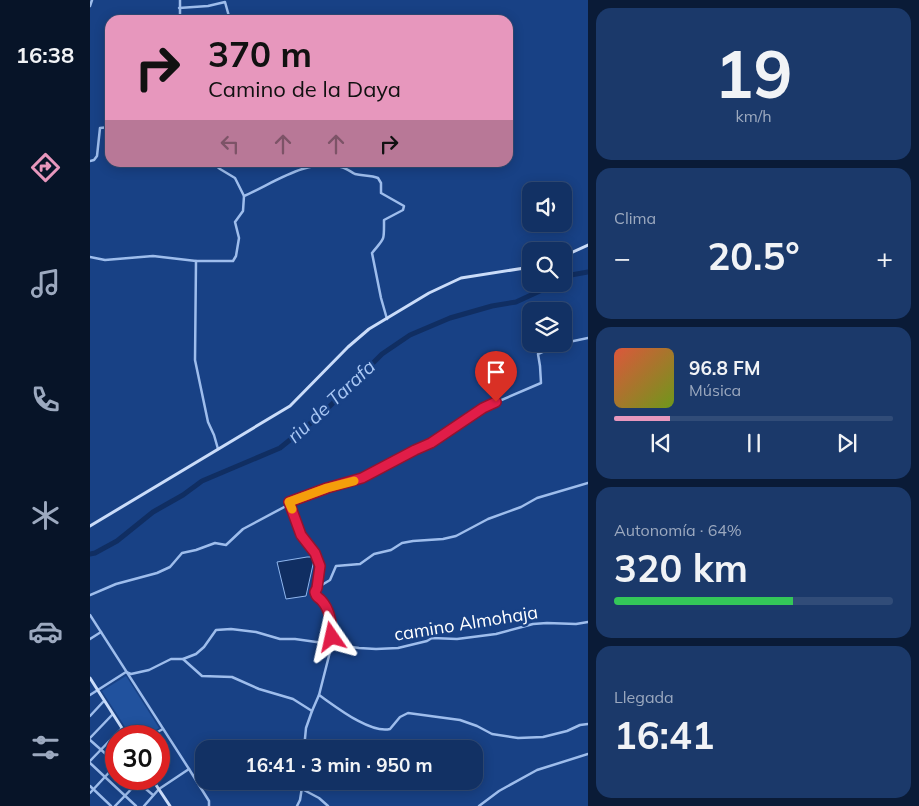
<!DOCTYPE html>
<html lang="es">
<head>
<meta charset="utf-8">
<style>
  :root { --surface:#123164; --page:#1b396a; --text:#f1f3f6; --muted:#9ca9bf; --line:#314c78; --accent:#e797bd }
  body { margin:0; font-family:Mulish,sans-serif; background:var(--page); color:var(--text); height:100vh; display:flex; flex-direction:column; font-size:19px; white-space:nowrap }
  * { box-sizing:border-box; margin:0 }
  p { font-size:16px; color:var(--muted) }
  .icon { flex:none; width:28px; height:28px; fill:none; stroke:currentColor; stroke-width:2; stroke-linecap:round; stroke-linejoin:round }
  .map { position:relative; flex:1; overflow:hidden }
  .sheet { display:flex; flex-direction:column; gap:8px; padding:8px; background:#0a1b37; width:331px }
  .sheet>* { flex:none }
  .hud { position:absolute; left:15px; top:15px; width:408px; height:152px; border-radius:15px; box-shadow:0 2px 12px #0003,0 0 0 1px var(--line); background:#e797bd; color:#111; overflow:hidden }
  .controls { position:absolute; left:432px; top:182px; display:grid; gap:10px }
  .controls a { display:grid; place-items:center; width:50px; height:50px; border-radius:10px; background:var(--surface); box-shadow:0 2px 12px #0003,0 0 0 1px var(--line); font-size:25px }
  .speed { position:absolute; left:15px; top:725px; display:flex; gap:10px; font-size:25px; font-weight:700; text-align:center }
  .speed>* { display:grid; place-content:center; width:65px; height:65px; border-radius:50%; background:var(--surface); box-shadow:0 2px 12px #0003,0 0 0 1px var(--line); line-height:1 }
  .speed .limit { border:8px solid #d22; background:#fff; color:#111 }
  .pin { position:absolute; display:grid; place-items:center; width:42px; height:42px; color:#fff; margin:-51px -21px; border-radius:50% 50% 50% 0; rotate:-45deg; box-shadow:0 0 5px #0007 }
  .pin .icon { rotate:45deg }
  .me { position:absolute; width:55px; margin:-28px; rotate:349deg; stroke-linejoin:round; filter:drop-shadow(0 0 4px #0008) }
  .turn { display:flex; align-items:center; gap:18px; height:105px; padding:0 20px; font-size:22px }
  .turn .icon { width:65px; height:65px; stroke-width:2.5 }
  .turn b { display:block; font-size:35px; line-height:42px }
  .lanes { display:flex; align-items:center; height:48px; padding:0 20px; background:#0003; justify-content:center; gap:25px; direction:ltr }
  .lanes .off { opacity:.35 }
  .big { font-size:38px; font-weight:700; line-height:1.1 }
  .sheet .widget { flex:1; display:flex; flex-direction:column; justify-content:center; gap:8px; min-width:0; padding:0 18px; border-radius:15px; background:var(--page) }
  .sheet .dial { align-items:center; gap:0 }
  .dial b { font-size:65px; line-height:1 }
  .song { display:flex; align-items:center; gap:15px }
  .cover { width:60px; height:60px; border-radius:8px; background:linear-gradient(135deg,hsl(10 70% 55%),hsl(80 70% 35%)) }
  .played { height:5px; border-radius:2px; background:linear-gradient(90deg,var(--accent) 20%,var(--line) 20%) }
  .keys { display:flex; justify-content:space-around; direction:ltr }
  .heat { display:flex; justify-content:space-between; align-items:center; font-size:28px; direction:ltr }
  .charge { height:8px; border-radius:4px; background:linear-gradient(90deg,#34c759 64%,var(--line) 0) }
  .trip { position:absolute; left:105px; top:740px; width:288px; height:50px; border-radius:15px; background:var(--surface); box-shadow:0 2px 12px #0003,0 0 0 1px var(--line); font-weight:700; line-height:50px; text-align:center }
  main { display:flex; flex:1; min-height:0 }
  .tabs { display:flex; flex-direction:column; width:90px; justify-content:space-around; align-items:center; background:#071428; color:var(--muted) }
  .tabs .icon { width:35px; height:35px }
  .tabs .current { color:var(--accent) }
  .tabs b { font-size:22px; color:var(--text) }
  .map>svg:first-child { display:block }
  .green { fill:#21529e }
  .water { fill:#102e62; stroke:#90b7ef }
  .lines { fill:none; stroke-linecap:round; stroke-linejoin:round }
  .river { stroke:#102e62; stroke-width:5 }
  .minor { stroke:#9ebdec; stroke-width:2.5 }
  .secondary { stroke:#cadcf9; stroke-width:3 }
  .route-casing { stroke:#92132f; stroke-width:12 }
  .route { stroke:#e11d48; stroke-width:9 }
  .slow { stroke:#f59e0b; stroke-width:9 }
  .labels { text-anchor:middle; dominant-baseline:central; stroke-width:5; stroke-linejoin:round; paint-order:stroke }
  .street-label { font-size:18px; fill:#fff; stroke:#184185 }
  .water-label { font-size:19px; font-style:italic; fill:#a9c7f4; stroke:#184185 }
</style>
</head>
<body>
<main>
<nav class="tabs">
<b>16:38</b>
<svg class="icon current" aria-label="directions" viewBox="0 0 24 24"><path d="M12 3l9 9-9 9-9-9zM9 14v-3h6M13 9l2 2-2 2"/></svg>
<svg class="icon" aria-label="music" viewBox="0 0 24 24"><path d="M9 18V5l10-2v13"/><circle cx="6" cy="18" r="3"/><circle cx="16" cy="16" r="3"/></svg>
<svg class="icon" aria-label="phone" viewBox="0 0 24 24"><path d="M5 4h4l2 5-3 2q2 4 5 5l2-3 5 2v4C11 20 4 13 5 4z"/></svg>
<svg class="icon" aria-label="climate" viewBox="0 0 24 24"><path d="M12 3v18M4 7l16 10M4 17L20 7"/></svg>
<svg class="icon" aria-label="car" viewBox="0 0 24 24"><path d="M5 17H2v-5l4-1 3-4h7l3 4 3 1v5h-3M9 17h6M6 11h13"/><circle cx="7" cy="17" r="2"/><circle cx="17" cy="17" r="2"/></svg>
<svg class="icon" aria-label="filters" viewBox="0 0 24 24"><path d="M4 7h16M4 17h16"/><circle cx="9" cy="7" r="2"/><circle cx="15" cy="17" r="2"/></svg>
</nav>
<div class="map">
<svg width="498" height="806" viewBox="0 0 498 806">
  <rect width="100%" height="100%" fill="#184185"/>
  <polygon class="green" points="36,676 69,728 56,736 41,736 12,691"/>
  <polygon class="water" points="217,557 221,557 224,560 216,596 196,599 187,562"/>
  <g class="lines">
    <g class="river">
      <polyline points="474,279 481,275 498,272"/>
      <polyline points="0,554 5,553 27,541 63,512 93,495 112,481 190,448 233,413 292,354 320,335 360,318 402,306 426,302 465,284"/>
    </g>
    <g class="minor">
      <polyline points="90,0 90,20"/>
      <polyline points="0,6 2,0"/>
      <polyline points="89,8 118,6 135,2 140,20"/>
      <polyline points="142,20 161,18"/>
      <polyline points="0,161 4,160 7,156 10,128 20,127"/>
      <polyline points="122,162 130,169 145,178 154,196"/>
      <path d="M0 257 15 260 63 256 106 261H143L146 256 149 238 145 222 153 211 154 196C184 183 217 158 251 167 256 168 261 172 265 174 273 176 281 175 288 178L291 183V193L314 206 313 210 294 220C294 242 295 237 282 253L291 298 297 319"/>
      <polyline points="106,261 105,360 118,422 124,435 128,449"/>
      <polyline points="474,343 498,338"/>
      <polyline points="199,502 211,535 225,553 230,566 227,588"/>
      <polyline points="0,595 26,584 67,573 80,567 92,553 106,550 125,543 136,545 153,529 198,505 199,502 237,488 272,478 325,450 341,443 393,408 451,383 450,366 448,354 470,344"/>
      <polyline points="0,615 99,769 69,789 54,806"/>
      <polyline points="0,639 11,632"/>
      <path d="M93 659 112 676 142 677 169 689 203 699 222 711 229 695C245 706 280 734 300 729L310 717 318 713 370 720 387 726 402 734 428 738 453 737 477 731 490 725 498 724"/>
      <polyline points="0,695 36,672 41,674 59,670 81,659 93,659 106,654 114,647 126,630 141,629 166,632 190,639 205,639 269,648 286,649 308,648 337,641 342,638 367,639 406,634 443,624 457,623 486,624 498,622"/>
      <polyline points="229,695 242,644 242,623 234,603 226,596 225,592 227,588 240,580 246,566 270,564 284,554 301,550 312,543 323,541 353,539 366,536 398,519 431,507 447,498 498,483"/>
      <polyline points="0,716 13,702"/>
      <polyline points="60,736 73,729"/>
      <polyline points="0,738 22,715"/>
      <polyline points="0,740 26,763"/>
      <polyline points="214,749 216,728 222,711"/>
      <polyline points="0,761 31,729"/>
      <polyline points="0,763 46,806"/>
      <polyline points="99,769 119,801 119,806"/>
      <polyline points="44,779 63,795"/>
      <polyline points="0,786 21,806"/>
      <polyline points="212,789 229,798 238,806"/>
      <polyline points="0,793 26,765"/>
      <polyline points="25,806 51,779"/>
      <polyline points="207,806 210,800 213,781"/>
      <polyline points="389,806 409,791 447,770 498,754"/>
    </g>
    <g class="secondary">
      <polyline points="474,256 498,245"/>
      <polyline points="0,526 200,406 258,347 279,329 339,293 371,278 441,267"/>
      <polyline points="0,678 37,736"/>
      <polyline points="62,779 80,806"/>
    </g>
  </g>
  <g class="lines">
    <defs>
      <path id="route" d="M242 637C242 626 240 610 232 601 229 597 226 598 225 592L227 588 230 566 225 553 211 535 199 502 237 488 272 478 325 450 341 443 393 408 406 402"/>
    </defs>
    <use href="#route" class="route-casing"/>
    <use href="#route" class="route"/>
    <polyline class="slow" points="202,509 199,502 237,488 264,481"/>
  </g>
  <g class="labels">
    <g class="street-label">
      <text transform="translate(376 623) rotate(-9)">camino Almohaja</text>
    </g>
    <g class="water-label">
      <text transform="translate(241 401) rotate(-43)">riu de Tarafa</text>
    </g>
  </g>
</svg>
<div class="controls">
<a><svg class="icon" aria-label="sound" viewBox="0 0 24 24"><path d="M4 9h4l5-4v14l-5-4H4zM17 9q2 3 0 6"/></svg></a>
<a><svg class="icon" aria-label="search" viewBox="0 0 24 24"><circle cx="10" cy="10" r="6"/><path d="M15 15l6 6"/></svg></a>
<a><svg class="icon" aria-label="layers" viewBox="0 0 24 24"><path d="M12 4l9 5-9 5-9-5zM3 14l9 5 9-5"/></svg></a>
</div>
<div class="speed"><div class="limit">30</div></div>
<div class="pin" style="left:406px;top:402px;background:#d93025"><svg class="icon" aria-label="arrive" viewBox="0 0 24 24"><path d="M6 21V4h12l-3 4 3 4H6"/></svg></div>
<svg class="me" style="left:242px;top:637px" viewBox="-20 -20 40 40"><path d="M0-17L14 15 0 8-14 15z" fill="#e11d48" stroke="#fff" stroke-width="4"/></svg>
<div class="trip">16:41 · 3 min · 950 m</div>
<div class="hud">
<div class="turn"><svg class="icon" aria-label="right" viewBox="0 0 24 24"><path d="M7 20v-9h11M14 6l5 5-5 5"/></svg><div><b>370 m</b>Camino de la Daya</div></div>
<div class="lanes"><svg class="icon off" aria-label="left" viewBox="0 0 24 24"><path d="M17 20v-9H6M10 6l-5 5 5 5"/></svg><svg class="icon off" aria-label="ahead" viewBox="0 0 24 24"><path d="M12 20V5M6 11l6-6 6 6"/></svg><svg class="icon off" aria-label="ahead" viewBox="0 0 24 24"><path d="M12 20V5M6 11l6-6 6 6"/></svg><svg class="icon" aria-label="right" viewBox="0 0 24 24"><path d="M7 20v-9h11M14 6l5 5-5 5"/></svg></div>
</div>
</div>
<section class="sheet">
<div class="widget dial"><b>19</b><p>km/h</p></div>
<div class="widget"><p>Clima</p>
<div class="heat"><a>−</a><b class="big">20.5°</b><a>+</a></div>
</div>
<div class="widget">
<div class="song"><i class="cover"></i><div><b>96.8 FM</b><p>Música</p></div></div>
<div class="played"></div>
<div class="keys"><svg class="icon" aria-label="previous" viewBox="0 0 24 24"><path d="M18 5L8 12l10 7zM5 5v14"/></svg><svg class="icon" aria-label="pause" viewBox="0 0 24 24"><path d="M8 5v14M16 5v14"/></svg><svg class="icon" aria-label="next" viewBox="0 0 24 24"><path d="M6 5l10 7-10 7zM19 5v14"/></svg></div>
</div>
<div class="widget"><p>Autonomía · 64%</p><b class="big">320 km</b><div class="charge"></div></div>
<div class="widget"><p>Llegada</p><b class="big">16:41</b></div>
</section>
</main>
</body>
</html>
